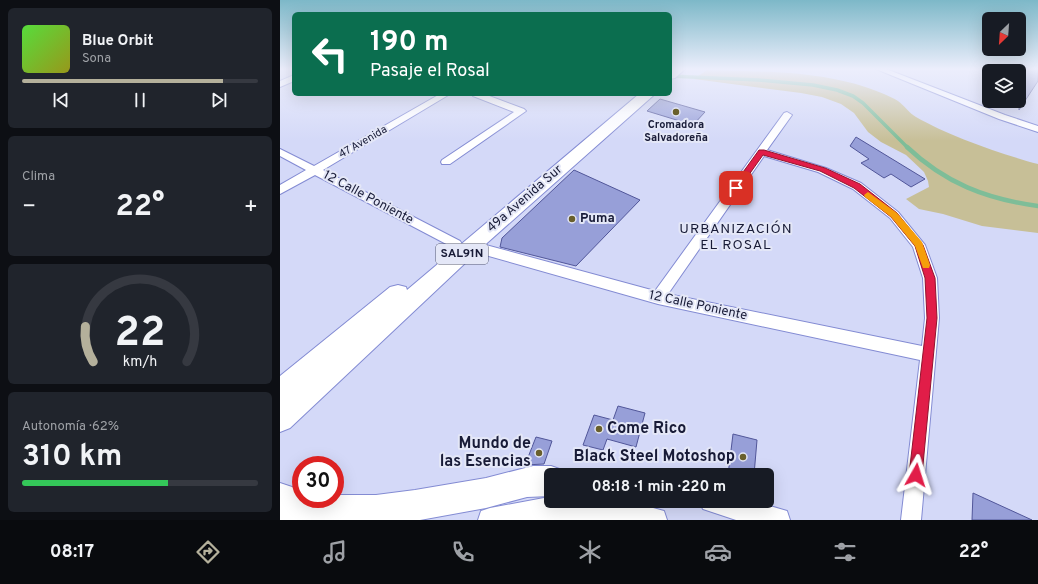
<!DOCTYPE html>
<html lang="es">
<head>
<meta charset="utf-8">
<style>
  :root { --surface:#171b24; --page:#20242c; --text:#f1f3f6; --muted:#9ea1a6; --line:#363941; --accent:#b4b09b }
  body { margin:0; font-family:Overpass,sans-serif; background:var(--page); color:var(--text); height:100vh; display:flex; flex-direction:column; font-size:15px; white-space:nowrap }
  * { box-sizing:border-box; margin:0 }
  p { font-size:13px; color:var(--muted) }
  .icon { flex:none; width:22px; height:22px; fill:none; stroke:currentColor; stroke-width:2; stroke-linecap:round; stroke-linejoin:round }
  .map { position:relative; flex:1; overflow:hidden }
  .panel { display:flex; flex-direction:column; gap:8px; padding:8px; background:#0d0f14; width:280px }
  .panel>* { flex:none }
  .banner { position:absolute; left:12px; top:12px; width:380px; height:84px; border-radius:6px; box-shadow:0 4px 16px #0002; background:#0b6e4f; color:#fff; overflow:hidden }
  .needle { width:26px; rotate:205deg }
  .tools { position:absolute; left:702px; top:12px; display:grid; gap:8px }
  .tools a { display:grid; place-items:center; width:44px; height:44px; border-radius:6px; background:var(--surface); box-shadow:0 4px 16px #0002; font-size:20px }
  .speed { position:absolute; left:12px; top:456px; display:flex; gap:8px; font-size:20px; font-weight:700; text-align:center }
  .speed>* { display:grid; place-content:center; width:52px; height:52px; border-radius:50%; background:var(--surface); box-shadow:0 4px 16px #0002; line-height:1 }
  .speed .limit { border:6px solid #d22; background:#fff; color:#111 }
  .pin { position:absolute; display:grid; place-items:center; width:34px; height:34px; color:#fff; margin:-17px; border-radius:8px; box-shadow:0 2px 6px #0006 }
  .me { position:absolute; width:44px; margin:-22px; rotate:6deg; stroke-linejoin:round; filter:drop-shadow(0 0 3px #0008) }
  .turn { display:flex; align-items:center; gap:14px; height:84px; padding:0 12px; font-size:18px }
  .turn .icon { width:52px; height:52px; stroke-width:2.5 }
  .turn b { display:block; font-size:28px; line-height:34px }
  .big { font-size:30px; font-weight:700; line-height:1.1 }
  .panel .widget { flex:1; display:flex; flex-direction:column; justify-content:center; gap:6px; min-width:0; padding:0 14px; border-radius:6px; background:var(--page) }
  .panel .dial { align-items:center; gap:0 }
  .dial svg { height:104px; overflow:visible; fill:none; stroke:var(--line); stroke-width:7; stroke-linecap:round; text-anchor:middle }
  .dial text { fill:var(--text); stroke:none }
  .song { display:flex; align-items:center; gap:12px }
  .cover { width:48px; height:48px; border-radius:6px; background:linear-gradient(135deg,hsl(110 70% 55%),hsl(60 70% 35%)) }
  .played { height:4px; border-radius:2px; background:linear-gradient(90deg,var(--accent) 85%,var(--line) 85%) }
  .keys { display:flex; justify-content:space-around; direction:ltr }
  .heat { display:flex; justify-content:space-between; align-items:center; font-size:22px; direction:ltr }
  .charge { height:6px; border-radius:3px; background:linear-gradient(90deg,#34c759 62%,var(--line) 0) }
  .trip { position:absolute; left:264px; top:468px; width:230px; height:40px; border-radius:6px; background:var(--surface); box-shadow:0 4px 16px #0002; font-weight:700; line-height:40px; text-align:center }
  .dock { display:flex; height:64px; justify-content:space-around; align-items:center; background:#090b0e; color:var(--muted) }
  .dock .icon { width:28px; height:28px }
  .dock .current { color:var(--accent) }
  .dock b { font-size:18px; color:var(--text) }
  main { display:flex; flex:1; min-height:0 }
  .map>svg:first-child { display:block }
  .green { fill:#c7bf97 }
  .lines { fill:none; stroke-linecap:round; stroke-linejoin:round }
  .stream-far1 { stroke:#7ebd98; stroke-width:3.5 }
  .stream { stroke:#7ebd98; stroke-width:4.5 }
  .building { fill:#979fd8; stroke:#515699 }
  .minor-casing { stroke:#838bd3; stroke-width:2 }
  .tertiary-casing { stroke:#838bd3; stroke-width:2 }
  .primary-casing { stroke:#838bd3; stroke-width:2 }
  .minor { fill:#fff; fill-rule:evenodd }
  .tertiary { fill:#fff; fill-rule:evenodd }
  .primary { fill:#fff; fill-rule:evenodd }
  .route { fill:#e11d48; stroke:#92132f }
  .slow { fill:#f59e0b }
  .poi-dot { fill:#695f2c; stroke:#e4e7f7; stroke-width:1.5 }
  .labels { text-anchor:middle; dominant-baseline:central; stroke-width:4; stroke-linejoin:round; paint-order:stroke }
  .far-poi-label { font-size:11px; font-weight:bold; fill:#181b37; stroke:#e4e7f7 }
  .far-street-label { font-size:11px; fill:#181b37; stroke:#e4e7f7 }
  .shield { fill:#e4e7f7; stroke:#555871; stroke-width:1 }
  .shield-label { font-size:12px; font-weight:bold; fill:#181b37 }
  .street-label { font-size:13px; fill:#181b37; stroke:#e4e7f7 }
  .poi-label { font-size:13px; font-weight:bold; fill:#181b37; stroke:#e4e7f7; text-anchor:start }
  .neighbourhood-label { font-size:14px; letter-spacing:1px; fill:#181b37; stroke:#e4e7f7 }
  .near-poi-label { font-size:16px; font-weight:bold; fill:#181b37; stroke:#e4e7f7; text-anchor:end }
</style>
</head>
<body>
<main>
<section class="panel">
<div class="widget">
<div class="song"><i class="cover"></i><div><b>Blue Orbit</b><p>Sona</p></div></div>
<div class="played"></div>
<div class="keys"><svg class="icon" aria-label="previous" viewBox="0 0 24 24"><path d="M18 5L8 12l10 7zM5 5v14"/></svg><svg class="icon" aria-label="pause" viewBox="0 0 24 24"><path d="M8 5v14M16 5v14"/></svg><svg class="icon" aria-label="next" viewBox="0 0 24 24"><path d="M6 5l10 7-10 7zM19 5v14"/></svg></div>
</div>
<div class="widget"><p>Clima</p>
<div class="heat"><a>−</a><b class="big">22°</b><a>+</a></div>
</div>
<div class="widget dial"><svg viewBox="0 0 100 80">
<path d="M14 69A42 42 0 1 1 86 69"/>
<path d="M14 69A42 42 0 0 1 8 42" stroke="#b4b09b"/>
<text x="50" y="56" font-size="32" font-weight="700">22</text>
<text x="50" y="72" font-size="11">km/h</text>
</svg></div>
<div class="widget"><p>Autonomía · 62%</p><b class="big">310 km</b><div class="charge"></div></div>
</section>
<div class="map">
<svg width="758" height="520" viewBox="0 0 758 520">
  <rect width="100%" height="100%" fill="#d4d9f8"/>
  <path class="green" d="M427 70C488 72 547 70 604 94 608 96 614 98 618 101 624 105 629 113 636 117 669 136 721 154 758 164V233L702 226 663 214 639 209 626 199 649 187 648 181 644 172 626 155 601 142 588 132 574 113 561 104 542 97 521 93 414 79Z"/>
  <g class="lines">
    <polyline class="stream-far1" points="390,76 479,80 533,85 557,90 573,96 583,103 628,148"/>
    <path class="stream" d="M627 147C665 183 706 199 758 206"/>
  </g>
  <g class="building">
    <polygon points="746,69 758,69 758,81 739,110 739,79"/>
    <polygon points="380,99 425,112 413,125 367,111"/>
    <polygon points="576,137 645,179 631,187 611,174 604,178 581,163 589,159 570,146"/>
    <polygon points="294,170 360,200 296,266 220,247 222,238"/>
    <polygon points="338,406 365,413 356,447 327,439 323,450 303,445 314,415 333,420"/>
    <polygon points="453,434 477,440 474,475 448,475"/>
    <polygon points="256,437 272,441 264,464 245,465"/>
    <polygon points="693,493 752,520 692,520"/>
  </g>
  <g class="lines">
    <defs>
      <g id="minor">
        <polygon points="596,69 606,69 725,115 758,126 758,132 719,119"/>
        <polygon points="14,75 14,81 0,87 0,81"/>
        <polygon points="160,94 170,94 43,170 180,241 182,244 180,247 176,249 172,247 35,175 0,194 0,185 26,170 0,156 0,149 34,166"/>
        <polygon points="192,94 204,94 244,109 246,111 170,164 162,164 161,162 162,160 234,112 193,96"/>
        <path d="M507 112 512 115 487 150 546 168 581 183 618 212 645 245 657 278 659 318 641 520H621L640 360 378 304 191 251 187 249 185 246 187 243 191 241 375 291 504 113ZM484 156 538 172 573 189 610 218 633 247 643 278 645 318 642 346 388 294Z"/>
      </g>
      <g id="tertiary">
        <polygon points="264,498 272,502 276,510 272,518 269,520 198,520 201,511 210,508"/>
        <polygon points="312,501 348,501 384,511 387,520 314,520 311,518 307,510"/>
        <polygon points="419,501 473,501 507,511 510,520 456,520 423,509"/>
        <polygon points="0,503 20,511 23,520 0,520"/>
      </g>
      <g id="primary">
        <polygon points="390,69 405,69 395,78 390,79"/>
        <polygon points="359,94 375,94 198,251 10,428 0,432 0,376 110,287 118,285 126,287 127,290"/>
        <polygon points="253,466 271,466 282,470 284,475 271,475 271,496 247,497 206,508 140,520 19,520 0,513 0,483 21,490 21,499 55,499 55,495 96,495 135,490 206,478"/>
        <polygon points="272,501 336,501 341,511 337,520 240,520 245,509 256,504"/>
      </g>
    </defs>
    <use href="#minor" class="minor-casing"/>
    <use href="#tertiary" class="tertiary-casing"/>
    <use href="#primary" class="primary-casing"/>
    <use href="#minor" class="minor"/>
    <use href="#tertiary" class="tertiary"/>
    <use href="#primary" class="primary"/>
  </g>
  <linearGradient id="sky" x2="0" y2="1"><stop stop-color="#7db8c8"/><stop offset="0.49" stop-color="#eceefc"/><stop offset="1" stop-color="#eceefc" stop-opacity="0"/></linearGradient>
  <rect width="758" height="141" fill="url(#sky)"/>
  <polygon class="route" points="479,150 484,150 545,168 580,184 617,213 643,245 655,278 657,318 642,475 640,479 636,481 631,479 629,475 647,318 645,278 635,246 611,217 574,188 540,171 483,155 458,190 453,190 453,186"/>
  <polygon class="slow" points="588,192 617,213 642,242 650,265 649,268 643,268 635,246 611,217 585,197 584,195"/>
  <g class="poi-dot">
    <circle cx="396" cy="112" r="4"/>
    <circle cx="292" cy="219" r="4"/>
    <circle cx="319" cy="429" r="4"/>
    <circle cx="259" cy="453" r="4"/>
    <circle cx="463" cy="457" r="4"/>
  </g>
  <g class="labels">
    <g class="far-poi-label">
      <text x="396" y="125">Cromadora<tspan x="396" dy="13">Salvadoreña</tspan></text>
    </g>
    <g class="far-street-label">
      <text transform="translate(83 142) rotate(-30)">47 Avenida</text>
    </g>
    <rect class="shield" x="156" y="244" width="52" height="20" rx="3"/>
    <g class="shield-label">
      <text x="182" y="254">SAL91N</text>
    </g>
    <g class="street-label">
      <text transform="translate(88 198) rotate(28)">12 Calle Poniente</text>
      <text transform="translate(245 199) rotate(-41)">49a Avenida Sur</text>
      <text transform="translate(418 306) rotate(12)">12 Calle Poniente</text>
    </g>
    <g class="poi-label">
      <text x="300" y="219">Puma</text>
    </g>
    <g class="neighbourhood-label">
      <text x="456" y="229">URBANIZACIÓN<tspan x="456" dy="16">EL ROSAL</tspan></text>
    </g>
    <g class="near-poi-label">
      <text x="327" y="429" text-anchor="start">Come Rico</text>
      <text x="251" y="444">Mundo de<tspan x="251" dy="18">las Esencias</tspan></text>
      <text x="455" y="457">Black Steel Motoshop</text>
    </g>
  </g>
</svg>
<div class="tools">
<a><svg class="needle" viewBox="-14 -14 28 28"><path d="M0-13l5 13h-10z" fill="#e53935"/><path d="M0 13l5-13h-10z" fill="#9ea1a6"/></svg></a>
<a><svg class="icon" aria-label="layers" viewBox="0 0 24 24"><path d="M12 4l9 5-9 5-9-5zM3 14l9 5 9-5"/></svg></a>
</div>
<div class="speed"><div class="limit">30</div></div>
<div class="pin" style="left:456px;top:188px;background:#d93025"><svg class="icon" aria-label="arrive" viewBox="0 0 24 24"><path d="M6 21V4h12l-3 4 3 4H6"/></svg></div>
<svg class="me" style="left:636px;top:475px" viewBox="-20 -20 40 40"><path d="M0-17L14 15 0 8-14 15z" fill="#e11d48" stroke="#fff" stroke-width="4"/></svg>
<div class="trip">08:18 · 1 min · 220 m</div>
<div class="banner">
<div class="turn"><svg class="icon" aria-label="left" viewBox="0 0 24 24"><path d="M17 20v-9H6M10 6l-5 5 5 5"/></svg><div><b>190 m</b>Pasaje el Rosal</div></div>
</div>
</div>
</main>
<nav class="dock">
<b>08:17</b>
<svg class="icon current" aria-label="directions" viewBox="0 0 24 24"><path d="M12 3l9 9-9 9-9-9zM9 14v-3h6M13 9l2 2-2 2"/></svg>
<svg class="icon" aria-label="music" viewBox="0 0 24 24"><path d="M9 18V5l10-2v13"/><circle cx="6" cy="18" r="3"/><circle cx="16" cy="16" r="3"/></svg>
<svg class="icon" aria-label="phone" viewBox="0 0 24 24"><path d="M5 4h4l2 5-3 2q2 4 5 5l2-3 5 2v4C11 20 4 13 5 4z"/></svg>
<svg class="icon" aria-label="climate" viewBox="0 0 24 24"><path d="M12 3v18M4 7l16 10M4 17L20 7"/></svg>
<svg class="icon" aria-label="car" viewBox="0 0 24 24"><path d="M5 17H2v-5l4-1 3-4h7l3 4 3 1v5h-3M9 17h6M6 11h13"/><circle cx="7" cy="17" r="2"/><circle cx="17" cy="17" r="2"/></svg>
<svg class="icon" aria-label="filters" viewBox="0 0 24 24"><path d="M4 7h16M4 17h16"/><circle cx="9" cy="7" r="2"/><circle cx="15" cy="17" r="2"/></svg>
<b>22°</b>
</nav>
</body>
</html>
